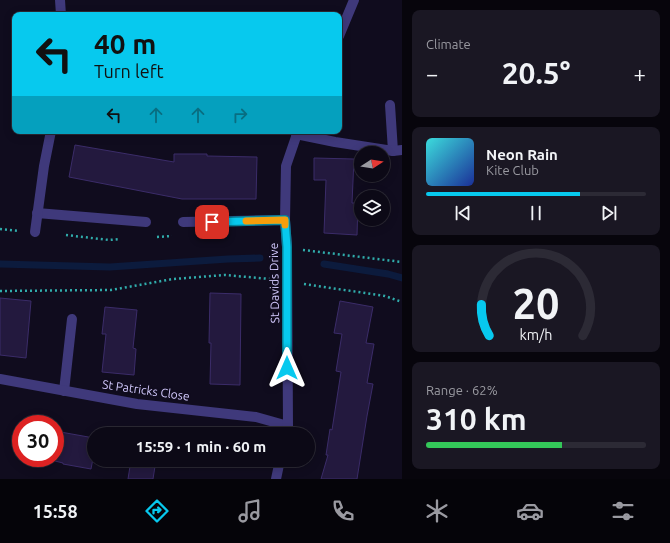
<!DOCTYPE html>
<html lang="en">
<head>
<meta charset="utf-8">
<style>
  :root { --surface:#0c0916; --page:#1a1723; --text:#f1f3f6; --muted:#9a9aa1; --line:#2c2a35; --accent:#07c9ee }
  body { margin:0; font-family:Ubuntu,sans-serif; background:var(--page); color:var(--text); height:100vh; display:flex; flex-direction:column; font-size:15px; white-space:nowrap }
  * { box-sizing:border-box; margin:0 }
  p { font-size:13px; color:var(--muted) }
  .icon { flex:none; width:22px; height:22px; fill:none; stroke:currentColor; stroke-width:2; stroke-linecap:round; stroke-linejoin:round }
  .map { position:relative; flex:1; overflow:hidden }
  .sheet { display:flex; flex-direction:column; gap:10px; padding:10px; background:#07050c; width:268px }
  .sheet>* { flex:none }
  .hud { position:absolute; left:12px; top:12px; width:330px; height:122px; border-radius:8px; box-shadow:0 2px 10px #0003,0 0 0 1px var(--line); background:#07c9ee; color:#111; overflow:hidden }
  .needle { width:26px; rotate:78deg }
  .fabs { position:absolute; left:354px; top:146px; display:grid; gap:8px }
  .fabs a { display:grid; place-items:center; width:36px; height:36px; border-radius:50%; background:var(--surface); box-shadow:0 2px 10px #0003,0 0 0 1px var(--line); font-size:20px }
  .speed { position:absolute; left:12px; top:415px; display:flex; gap:8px; font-size:20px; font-weight:700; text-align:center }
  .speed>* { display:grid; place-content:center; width:52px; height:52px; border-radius:50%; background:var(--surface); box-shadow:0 2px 10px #0003,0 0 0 1px var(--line); line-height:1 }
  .speed .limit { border:6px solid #d22; background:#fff; color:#111 }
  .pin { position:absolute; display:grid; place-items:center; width:34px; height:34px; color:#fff; margin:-17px; border-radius:8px; box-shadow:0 2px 6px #0006 }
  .me { position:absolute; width:44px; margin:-22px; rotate:0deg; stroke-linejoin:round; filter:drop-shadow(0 0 3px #0008) }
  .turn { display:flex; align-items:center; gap:14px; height:84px; padding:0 16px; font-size:18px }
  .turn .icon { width:52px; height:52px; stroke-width:2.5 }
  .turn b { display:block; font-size:28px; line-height:34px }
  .lanes { display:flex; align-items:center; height:38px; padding:0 16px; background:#0003; justify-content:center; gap:20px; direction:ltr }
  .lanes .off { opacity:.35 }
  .big { font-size:30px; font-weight:600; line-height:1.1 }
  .sheet .card { flex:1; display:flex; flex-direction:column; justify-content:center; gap:6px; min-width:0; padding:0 14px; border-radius:8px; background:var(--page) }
  .sheet .dial { align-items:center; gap:0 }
  .dial svg { height:104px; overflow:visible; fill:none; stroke:var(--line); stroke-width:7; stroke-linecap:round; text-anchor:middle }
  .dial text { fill:var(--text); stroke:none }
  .song { display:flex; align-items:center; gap:12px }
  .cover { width:48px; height:48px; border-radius:6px; background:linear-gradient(135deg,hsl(180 70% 55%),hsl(230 70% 35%)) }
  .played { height:4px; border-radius:2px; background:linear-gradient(90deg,var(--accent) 70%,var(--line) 70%) }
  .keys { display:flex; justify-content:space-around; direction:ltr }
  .heat { display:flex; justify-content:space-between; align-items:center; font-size:22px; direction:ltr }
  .charge { height:6px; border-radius:3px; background:linear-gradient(90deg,#34c759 62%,var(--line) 0) }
  .trip { position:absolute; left:87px; top:427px; width:228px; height:40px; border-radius:20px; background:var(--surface); box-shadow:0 2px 10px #0003,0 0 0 1px var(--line); font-weight:600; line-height:40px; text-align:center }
  .tabs { display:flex; height:64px; justify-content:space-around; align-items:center; background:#050409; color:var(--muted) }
  .tabs .icon { width:28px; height:28px }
  .tabs .active { color:var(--accent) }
  .tabs b { font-size:18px; color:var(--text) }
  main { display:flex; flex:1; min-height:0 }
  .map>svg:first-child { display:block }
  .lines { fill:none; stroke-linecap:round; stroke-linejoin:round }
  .stream { stroke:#0c1b3d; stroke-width:7 }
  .building { fill:#23193e; stroke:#3b2c69 }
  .path { stroke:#30acab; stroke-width:2.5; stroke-dasharray:2 3; stroke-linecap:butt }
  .service { stroke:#3f397b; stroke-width:10 }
  .minor { stroke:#3f397b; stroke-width:10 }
  .route-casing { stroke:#05839b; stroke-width:10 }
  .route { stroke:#07c9ee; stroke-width:7 }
  .slow { stroke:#f59e0b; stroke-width:7 }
  .labels { text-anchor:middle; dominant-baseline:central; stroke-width:4; stroke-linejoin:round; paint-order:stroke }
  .street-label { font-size:12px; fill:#d3cafe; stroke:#100c1e }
</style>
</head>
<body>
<main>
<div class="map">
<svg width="402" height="479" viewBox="0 0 402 479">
  <rect width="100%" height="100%" fill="#100c1e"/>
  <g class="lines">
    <g class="stream">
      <polyline points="0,264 110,267 228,259 260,258"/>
      <polyline points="324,264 388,274 402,278"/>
    </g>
  </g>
  <g class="building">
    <polygon points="75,145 174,162 174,154 207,154 207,156 257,157 256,199 182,199 69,177"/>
    <polygon points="314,158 354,159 352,203 358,203 357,235 324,233 326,180 314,180"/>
    <polygon points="210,293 241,294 240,385 210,384 211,343 209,343"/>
    <polygon points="0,298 31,301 26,358 0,355"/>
    <polygon points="340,301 373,307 366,343 374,344 367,383 373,384 367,416 357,479 321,479 328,455 326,455 330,429 332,430 341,372 336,371 342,334 334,333"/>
    <polygon points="105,307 137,310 133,348 136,349 134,375 102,372 106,334 102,334"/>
    <polygon points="55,431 94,438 94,453 91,469 63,464 63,463 55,461"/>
    <polygon points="131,460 156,460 153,479 128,479"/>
    <polygon points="208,460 236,460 236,462 208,465"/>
  </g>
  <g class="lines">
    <g class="path">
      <polyline points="0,229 19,231"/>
      <polyline points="66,235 109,240 120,239"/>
      <polyline points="157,237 172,236"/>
      <polyline points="303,250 402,262"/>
      <polyline points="304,284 385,296 402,302"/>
      <polyline points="0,291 111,290 173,279 225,275 270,279"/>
    </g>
    <g class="service">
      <polyline points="37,213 146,222"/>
      <polyline points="183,222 285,220"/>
      <polyline points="64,391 72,319"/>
    </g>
    <g class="minor">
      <polyline points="60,0 61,15"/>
      <polyline points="339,36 354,0"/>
      <polyline points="390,105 393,151"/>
      <polyline points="296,134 335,142 393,151 402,150"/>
      <polyline points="35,232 44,166 51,131"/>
      <polyline points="0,379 137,404 256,417 288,426"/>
      <polyline points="286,434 288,426 287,247 285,220 286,166 298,131"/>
      <polyline points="276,479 280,460"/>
    </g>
  </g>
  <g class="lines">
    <defs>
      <polyline id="route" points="212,222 285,220 287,247 287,368"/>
    </defs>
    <use href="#route" class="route-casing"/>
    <use href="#route" class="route"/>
    <polyline class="slow" points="246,221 285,220 285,225"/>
  </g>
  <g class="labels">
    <g class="street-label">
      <text transform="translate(274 283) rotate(-91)">St Davids Drive</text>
      <text transform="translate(146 390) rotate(8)">St Patricks Close</text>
    </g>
  </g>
</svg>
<div class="fabs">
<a><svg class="needle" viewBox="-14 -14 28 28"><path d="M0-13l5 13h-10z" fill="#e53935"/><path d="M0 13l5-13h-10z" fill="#9a9aa1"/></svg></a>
<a><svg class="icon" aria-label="layers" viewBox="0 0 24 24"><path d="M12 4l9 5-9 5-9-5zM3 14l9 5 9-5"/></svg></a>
</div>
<div class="speed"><div class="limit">30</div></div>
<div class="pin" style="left:212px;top:222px;background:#d93025"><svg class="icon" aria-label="arrive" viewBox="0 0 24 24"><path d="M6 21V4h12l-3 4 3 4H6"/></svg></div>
<svg class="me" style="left:287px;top:368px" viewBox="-20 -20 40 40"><path d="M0-17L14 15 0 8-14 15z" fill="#07c9ee" stroke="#fff" stroke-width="4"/></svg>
<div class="trip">15:59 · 1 min · 60 m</div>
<div class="hud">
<div class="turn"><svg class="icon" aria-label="left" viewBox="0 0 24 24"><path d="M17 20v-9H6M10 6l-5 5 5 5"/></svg><div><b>40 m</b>Turn left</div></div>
<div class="lanes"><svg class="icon" aria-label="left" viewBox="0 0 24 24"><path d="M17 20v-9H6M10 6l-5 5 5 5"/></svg><svg class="icon off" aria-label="ahead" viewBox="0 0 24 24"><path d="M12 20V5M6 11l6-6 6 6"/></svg><svg class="icon off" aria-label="ahead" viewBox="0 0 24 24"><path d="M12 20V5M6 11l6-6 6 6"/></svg><svg class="icon off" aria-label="right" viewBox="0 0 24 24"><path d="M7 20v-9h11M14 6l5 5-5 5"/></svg></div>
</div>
</div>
<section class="sheet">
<div class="card"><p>Climate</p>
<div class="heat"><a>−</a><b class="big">20.5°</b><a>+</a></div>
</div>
<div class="card">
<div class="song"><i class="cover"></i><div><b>Neon Rain</b><p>Kite Club</p></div></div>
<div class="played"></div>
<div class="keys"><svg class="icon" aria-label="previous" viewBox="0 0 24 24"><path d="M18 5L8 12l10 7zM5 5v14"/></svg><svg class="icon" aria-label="pause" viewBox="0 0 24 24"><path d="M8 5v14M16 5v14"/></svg><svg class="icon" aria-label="next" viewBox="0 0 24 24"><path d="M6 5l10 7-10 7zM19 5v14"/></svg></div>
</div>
<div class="card dial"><svg viewBox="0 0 100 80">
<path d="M14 69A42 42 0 1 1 86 69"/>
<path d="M14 69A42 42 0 0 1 8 45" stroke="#07c9ee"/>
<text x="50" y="56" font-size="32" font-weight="700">20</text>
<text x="50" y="72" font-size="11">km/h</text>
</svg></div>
<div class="card"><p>Range · 62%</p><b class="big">310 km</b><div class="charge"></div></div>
</section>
</main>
<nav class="tabs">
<b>15:58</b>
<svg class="icon active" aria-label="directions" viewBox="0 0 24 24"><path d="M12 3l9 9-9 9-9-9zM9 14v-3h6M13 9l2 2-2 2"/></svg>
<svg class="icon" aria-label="music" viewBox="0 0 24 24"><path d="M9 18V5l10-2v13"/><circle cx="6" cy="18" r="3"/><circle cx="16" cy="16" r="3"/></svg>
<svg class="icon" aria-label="phone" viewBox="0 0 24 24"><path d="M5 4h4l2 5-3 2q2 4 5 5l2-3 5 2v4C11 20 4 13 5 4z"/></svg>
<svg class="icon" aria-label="climate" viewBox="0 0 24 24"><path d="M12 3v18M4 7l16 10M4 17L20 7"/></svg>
<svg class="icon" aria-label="car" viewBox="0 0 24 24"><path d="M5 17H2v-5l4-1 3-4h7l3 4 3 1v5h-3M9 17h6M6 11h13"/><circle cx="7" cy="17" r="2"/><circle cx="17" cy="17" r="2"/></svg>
<svg class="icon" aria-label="filters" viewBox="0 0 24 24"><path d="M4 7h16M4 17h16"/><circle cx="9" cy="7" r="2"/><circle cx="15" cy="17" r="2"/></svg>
</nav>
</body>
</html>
